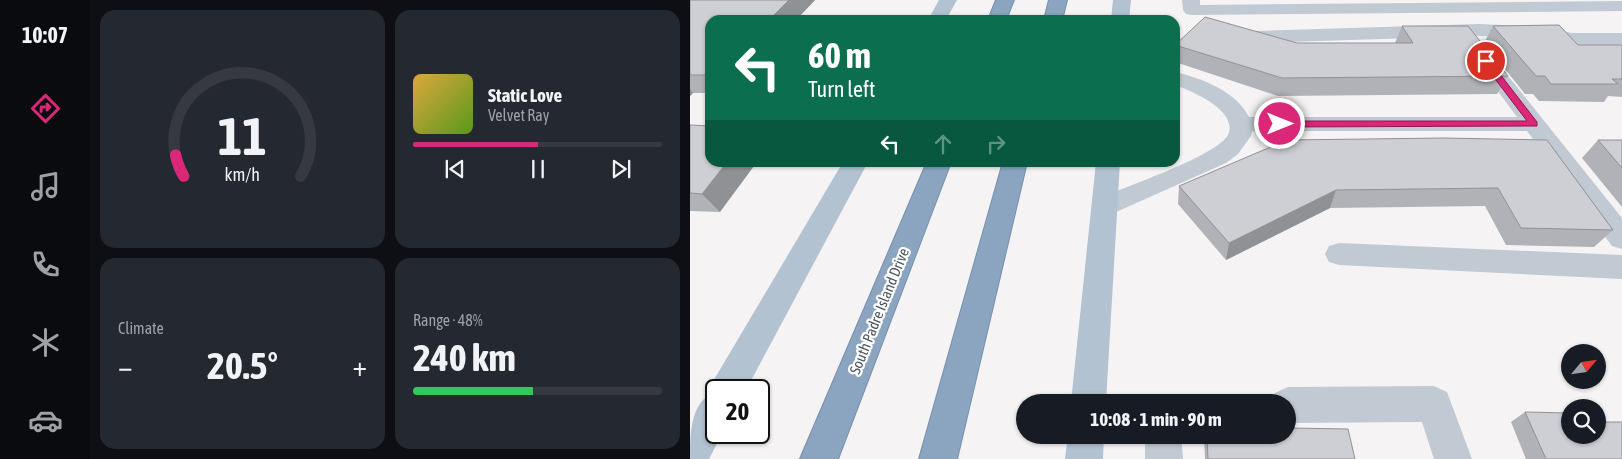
<!DOCTYPE html>
<html lang="en">
<head>
<meta charset="utf-8">
<style>
  :root { --surface:#171b24; --page:#242831; --text:#f1f3f6; --muted:#9ea1a6; --line:#363941; --accent:#db2777 }
  body { margin:0; font-family:"Asap Condensed",sans-serif; background:var(--page); color:var(--text); height:100vh; display:flex; flex-direction:column; font-size:19px; white-space:nowrap }
  * { box-sizing:border-box; margin:0 }
  p { font-size:16px; color:var(--muted) }
  .icon { flex:none; width:28px; height:28px; fill:none; stroke:currentColor; stroke-width:2; stroke-linecap:round; stroke-linejoin:round }
  .map { position:relative; flex:1; overflow:hidden }
  .sheet { display:flex; flex-direction:column; gap:10px; padding:10px; background:#0d0f14; width:600px }
  .sheet>* { flex:none }
  .hud { position:absolute; left:15px; top:15px; width:475px; height:152px; border-radius:15px; box-shadow:0 1px 4px #0004; background:#0b6e4f; color:#fff; overflow:hidden }
  .needle { width:32px; rotate:61deg }
  .tools { position:absolute; left:871px; top:344px; display:grid; gap:10px }
  .tools a { display:grid; place-items:center; width:45px; height:45px; border-radius:50%; background:var(--surface); box-shadow:0 1px 4px #0004; font-size:25px }
  .speed { position:absolute; left:15px; top:379px; display:flex; gap:10px; font-size:25px; font-weight:700; text-align:center }
  .speed>* { display:grid; place-content:center; width:65px; height:65px; border-radius:50%; background:var(--surface); box-shadow:0 1px 4px #0004; line-height:1 }
  .speed .limit { border:2px solid #111; border-radius:8px; background:#fff; color:#111 }
  .pin { position:absolute; display:grid; place-items:center; width:42px; height:42px; color:#fff; margin:-21px; border:2px solid #fff; border-radius:50%; box-shadow:0 1px 5px #0007 }
  .me { position:absolute; width:55px; margin:-28px; rotate:90deg; stroke-linejoin:round; filter:drop-shadow(0 0 4px #0008) }
  .turn { display:flex; align-items:center; gap:18px; height:105px; padding:0 20px; font-size:22px }
  .turn .icon { width:65px; height:65px; stroke-width:2.5 }
  .turn b { display:block; font-size:35px; line-height:42px }
  .lanes { display:flex; align-items:center; height:48px; padding:0 20px; background:#0003; justify-content:center; gap:25px; direction:ltr }
  .lanes .off { opacity:.35 }
  .big { font-size:38px; font-weight:700; line-height:1.1 }
  .sheet .card { flex:1; display:flex; flex-direction:column; justify-content:center; gap:8px; min-width:0; padding:0 18px; border-radius:15px; background:var(--page) }
  .sheet .dial { align-items:center; gap:0 }
  .dial svg { height:130px; overflow:visible; fill:none; stroke:var(--line); stroke-width:7; stroke-linecap:round; text-anchor:middle }
  .dial text { fill:var(--text); stroke:none }
  .song { display:flex; align-items:center; gap:15px }
  .cover { width:60px; height:60px; border-radius:8px; background:linear-gradient(135deg,hsl(40 70% 55%),hsl(90 70% 35%)) }
  .played { height:5px; border-radius:2px; background:linear-gradient(90deg,var(--accent) 50%,var(--line) 50%) }
  .keys { display:flex; justify-content:space-around; direction:ltr }
  .heat { display:flex; justify-content:space-between; align-items:center; font-size:28px; direction:ltr }
  .charge { height:8px; border-radius:4px; background:linear-gradient(90deg,#34c759 48%,var(--line) 0) }
  .sheet .tiles { flex:1; display:grid; gap:10px; grid-template-columns:repeat(2,1fr) }
  .trip { position:absolute; left:326px; top:394px; width:280px; height:50px; border-radius:25px; background:var(--surface); box-shadow:0 1px 4px #0004; font-weight:700; line-height:50px; text-align:center }
  main { display:flex; flex:1; min-height:0 }
  .menu { display:flex; flex-direction:column; width:90px; justify-content:space-around; align-items:center; background:#090b0e; color:var(--muted) }
  .menu .icon { width:35px; height:35px }
  .menu .selected { color:var(--accent) }
  .menu b { font-size:22px; color:var(--text) }
  .map>svg:first-child { display:block }
  .lines { fill:none; stroke-linecap:round; stroke-linejoin:round }
  .highway-casing { stroke:#7690ad; stroke-width:2 }
  .minor { fill:#c1cad2; fill-rule:evenodd }
  .major { fill:#b3c2d1; fill-rule:evenodd }
  .highway { fill:#8ba5c1; fill-rule:evenodd }
  .wall { fill:#b0b2b7 }
  .shaded-wall { fill:#909195 }
  .building { fill:#cdcfd5; stroke:#909195 }
  .route { fill:#db2777; stroke:#8e194d }
  .labels { text-anchor:middle; dominant-baseline:central; stroke-width:4.5; stroke-linejoin:round; paint-order:stroke }
  .street-label { font-size:15px; fill:#4a5661; stroke:#fff }
</style>
</head>
<body>
<main>
<nav class="menu">
<b>10:07</b>
<svg class="icon selected" aria-label="directions" viewBox="0 0 24 24"><path d="M12 3l9 9-9 9-9-9zM9 14v-3h6M13 9l2 2-2 2"/></svg>
<svg class="icon" aria-label="music" viewBox="0 0 24 24"><path d="M9 18V5l10-2v13"/><circle cx="6" cy="18" r="3"/><circle cx="16" cy="16" r="3"/></svg>
<svg class="icon" aria-label="phone" viewBox="0 0 24 24"><path d="M5 4h4l2 5-3 2q2 4 5 5l2-3 5 2v4C11 20 4 13 5 4z"/></svg>
<svg class="icon" aria-label="climate" viewBox="0 0 24 24"><path d="M12 3v18M4 7l16 10M4 17L20 7"/></svg>
<svg class="icon" aria-label="car" viewBox="0 0 24 24"><path d="M5 17H2v-5l4-1 3-4h7l3 4 3 1v5h-3M9 17h6M6 11h13"/><circle cx="7" cy="17" r="2"/><circle cx="17" cy="17" r="2"/></svg>
</nav>
<section class="sheet">
<div class="tiles">
<div class="card dial"><svg viewBox="0 0 100 80">
<path d="M14 69A42 42 0 1 1 86 69"/>
<path d="M14 69A42 42 0 0 1 9 56" stroke="#db2777"/>
<text x="50" y="56" font-size="32" font-weight="700">11</text>
<text x="50" y="72" font-size="11">km/h</text>
</svg></div>
<div class="card">
<div class="song"><i class="cover"></i><div><b>Static Love</b><p>Velvet Ray</p></div></div>
<div class="played"></div>
<div class="keys"><svg class="icon" aria-label="previous" viewBox="0 0 24 24"><path d="M18 5L8 12l10 7zM5 5v14"/></svg><svg class="icon" aria-label="pause" viewBox="0 0 24 24"><path d="M8 5v14M16 5v14"/></svg><svg class="icon" aria-label="next" viewBox="0 0 24 24"><path d="M6 5l10 7-10 7zM19 5v14"/></svg></div>
</div>
<div class="card"><p>Climate</p>
<div class="heat"><a>−</a><b class="big">20.5°</b><a>+</a></div>
</div>
<div class="card"><p>Range · 48%</p><b class="big">240 km</b><div class="charge"></div></div>
</div>
</section>
<div class="map">
<svg width="932" height="459" viewBox="0 0 932 459">
  <rect width="100%" height="100%" fill="#f5f3f3"/>
  <g class="lines">
    <defs>
      <g id="highway">
        <polygon points="306,0 324,0 316,20 298,20"/>
        <polygon points="359,0 377,0 372,20 354,20"/>
        <polygon points="237,162 261,162 148,459 110,459"/>
        <polygon points="313,162 337,162 267,459 229,459"/>
      </g>
    </defs>
    <use href="#highway" class="highway-casing"/>
    <g class="minor">
      <polygon points="492,0 510,0 510,5 932,1 932,11 502,15 496,14 493,10"/>
      <polygon points="789,24 860,27 881,33 932,33 932,45 880,45 859,39 789,36 567,43 560,41 558,37 560,33 567,31"/>
      <path d="M791 49 798 51 932 218V249L922 246 837 131H562L561 136 548 154 536 163 415 217 406 214 402 207 406 200C431 188 527 156 538 135 549 111 502 91 485 85V72C511 78 546 91 559 117H827L781 55 784 51Z"/>
      <polygon points="649,243 932,255 932,279 649,265 639,262 635,254 639,246"/>
      <polygon points="744,386 757,392 782,459 744,459 732,422 598,423 598,402 581,402 585,393 598,387"/>
      <polygon points="455,435 491,435 493,459 455,459"/>
    </g>
    <g class="major">
      <polygon points="249,0 267,0 256,20 238,20"/>
      <polygon points="423,0 441,0 439,20 421,20"/>
      <path d="M153 162H178L56 390H26V432H33L19 459H0C0 436 0 405 21 394L20 390 25 378Z"/>
      <polygon points="406,162 430,162 416,402 381,402"/>
      <polygon points="378,435 414,435 413,459 375,459"/>
    </g>
    <use href="#highway" class="highway"/>
  </g>
  <g class="wall">
    <polygon points="0,0 125,0 106,20 20,20 20,93 3,93 0,96"/>
    <polygon points="712,26 818,76 807,94 588,96 485,62 485,44 705,43"/>
    <polygon points="803,26 888,45 932,45 932,97 918,96 914,102 849,101 843,94 835,94 794,43"/>
    <polygon points="0,125 30,212 0,211"/>
    <polygon points="754,138 923,230 904,247 816,245 795,206 640,208 536,260 488,204 489,186"/>
    <polygon points="908,140 932,140 932,207 892,158"/>
    <polygon points="835,412 880,435 932,459 836,459 821,422"/>
    <polygon points="515,435 598,435 665,459 515,459 514,439"/>
  </g>
  <g class="shaded-wall">
    <polygon points="99,0 125,0 106,20 79,20"/>
    <polygon points="0,89 3,93 0,96"/>
    <polygon points="37,162 67,162 30,212 12,194"/>
    <polygon points="646,190 640,208 536,260 539,243"/>
  </g>
  <g class="building">
    <polygon points="0,0 99,0 79,20 20,20 20,75 0,75"/>
    <polygon points="515,17 607,43 723,43 712,26 778,26 818,76 592,78 485,45"/>
    <polygon points="869,25 888,45 932,45 932,79 922,79 928,84 861,84 855,76 846,76 803,26"/>
    <polygon points="0,125 20,126 20,162 37,162 12,194 0,193"/>
    <polygon points="754,138 857,140 923,230 831,228 808,188 646,190 539,243 489,186 597,140"/>
    <polygon points="908,140 932,140 932,168"/>
    <polygon points="835,412 880,413 880,435 908,435 908,422 932,422 932,459 856,459"/>
    <polygon points="598,428 658,429 665,459 518,459 517,435 598,435"/>
  </g>
  <polygon class="route" points="793,60 799,60 847,122 847,126 590,127 586,124 590,121 837,121 793,63"/>
  <g class="labels">
    <g class="street-label">
      <text transform="translate(189 311) rotate(-68)">South Padre Island Drive</text>
    </g>
  </g>
</svg>
<div class="tools">
<a><svg class="needle" viewBox="-14 -14 28 28"><path d="M0-13l5 13h-10z" fill="#e53935"/><path d="M0 13l5-13h-10z" fill="#9ea1a6"/></svg></a>
<a><svg class="icon" aria-label="search" viewBox="0 0 24 24"><circle cx="10" cy="10" r="6"/><path d="M15 15l6 6"/></svg></a>
</div>
<div class="speed"><div class="limit">20</div></div>
<div class="pin" style="left:796px;top:61px;background:#d93025"><svg class="icon" aria-label="arrive" viewBox="0 0 24 24"><path d="M6 21V4h12l-3 4 3 4H6"/></svg></div>
<svg class="me" style="left:590px;top:124px" viewBox="-20 -20 40 40"><circle r="17" fill="#db2777" stroke="#fff" stroke-width="3"/><path d="M0-11L8 9 0 5-8 9z" fill="#fff"/></svg>
<div class="trip">10:08 · 1 min · 90 m</div>
<div class="hud">
<div class="turn"><svg class="icon" aria-label="left" viewBox="0 0 24 24"><path d="M17 20v-9H6M10 6l-5 5 5 5"/></svg><div><b>60 m</b>Turn left</div></div>
<div class="lanes"><svg class="icon" aria-label="left" viewBox="0 0 24 24"><path d="M17 20v-9H6M10 6l-5 5 5 5"/></svg><svg class="icon off" aria-label="ahead" viewBox="0 0 24 24"><path d="M12 20V5M6 11l6-6 6 6"/></svg><svg class="icon off" aria-label="right" viewBox="0 0 24 24"><path d="M7 20v-9h11M14 6l5 5-5 5"/></svg></div>
</div>
</div>
</main>
</body>
</html>
